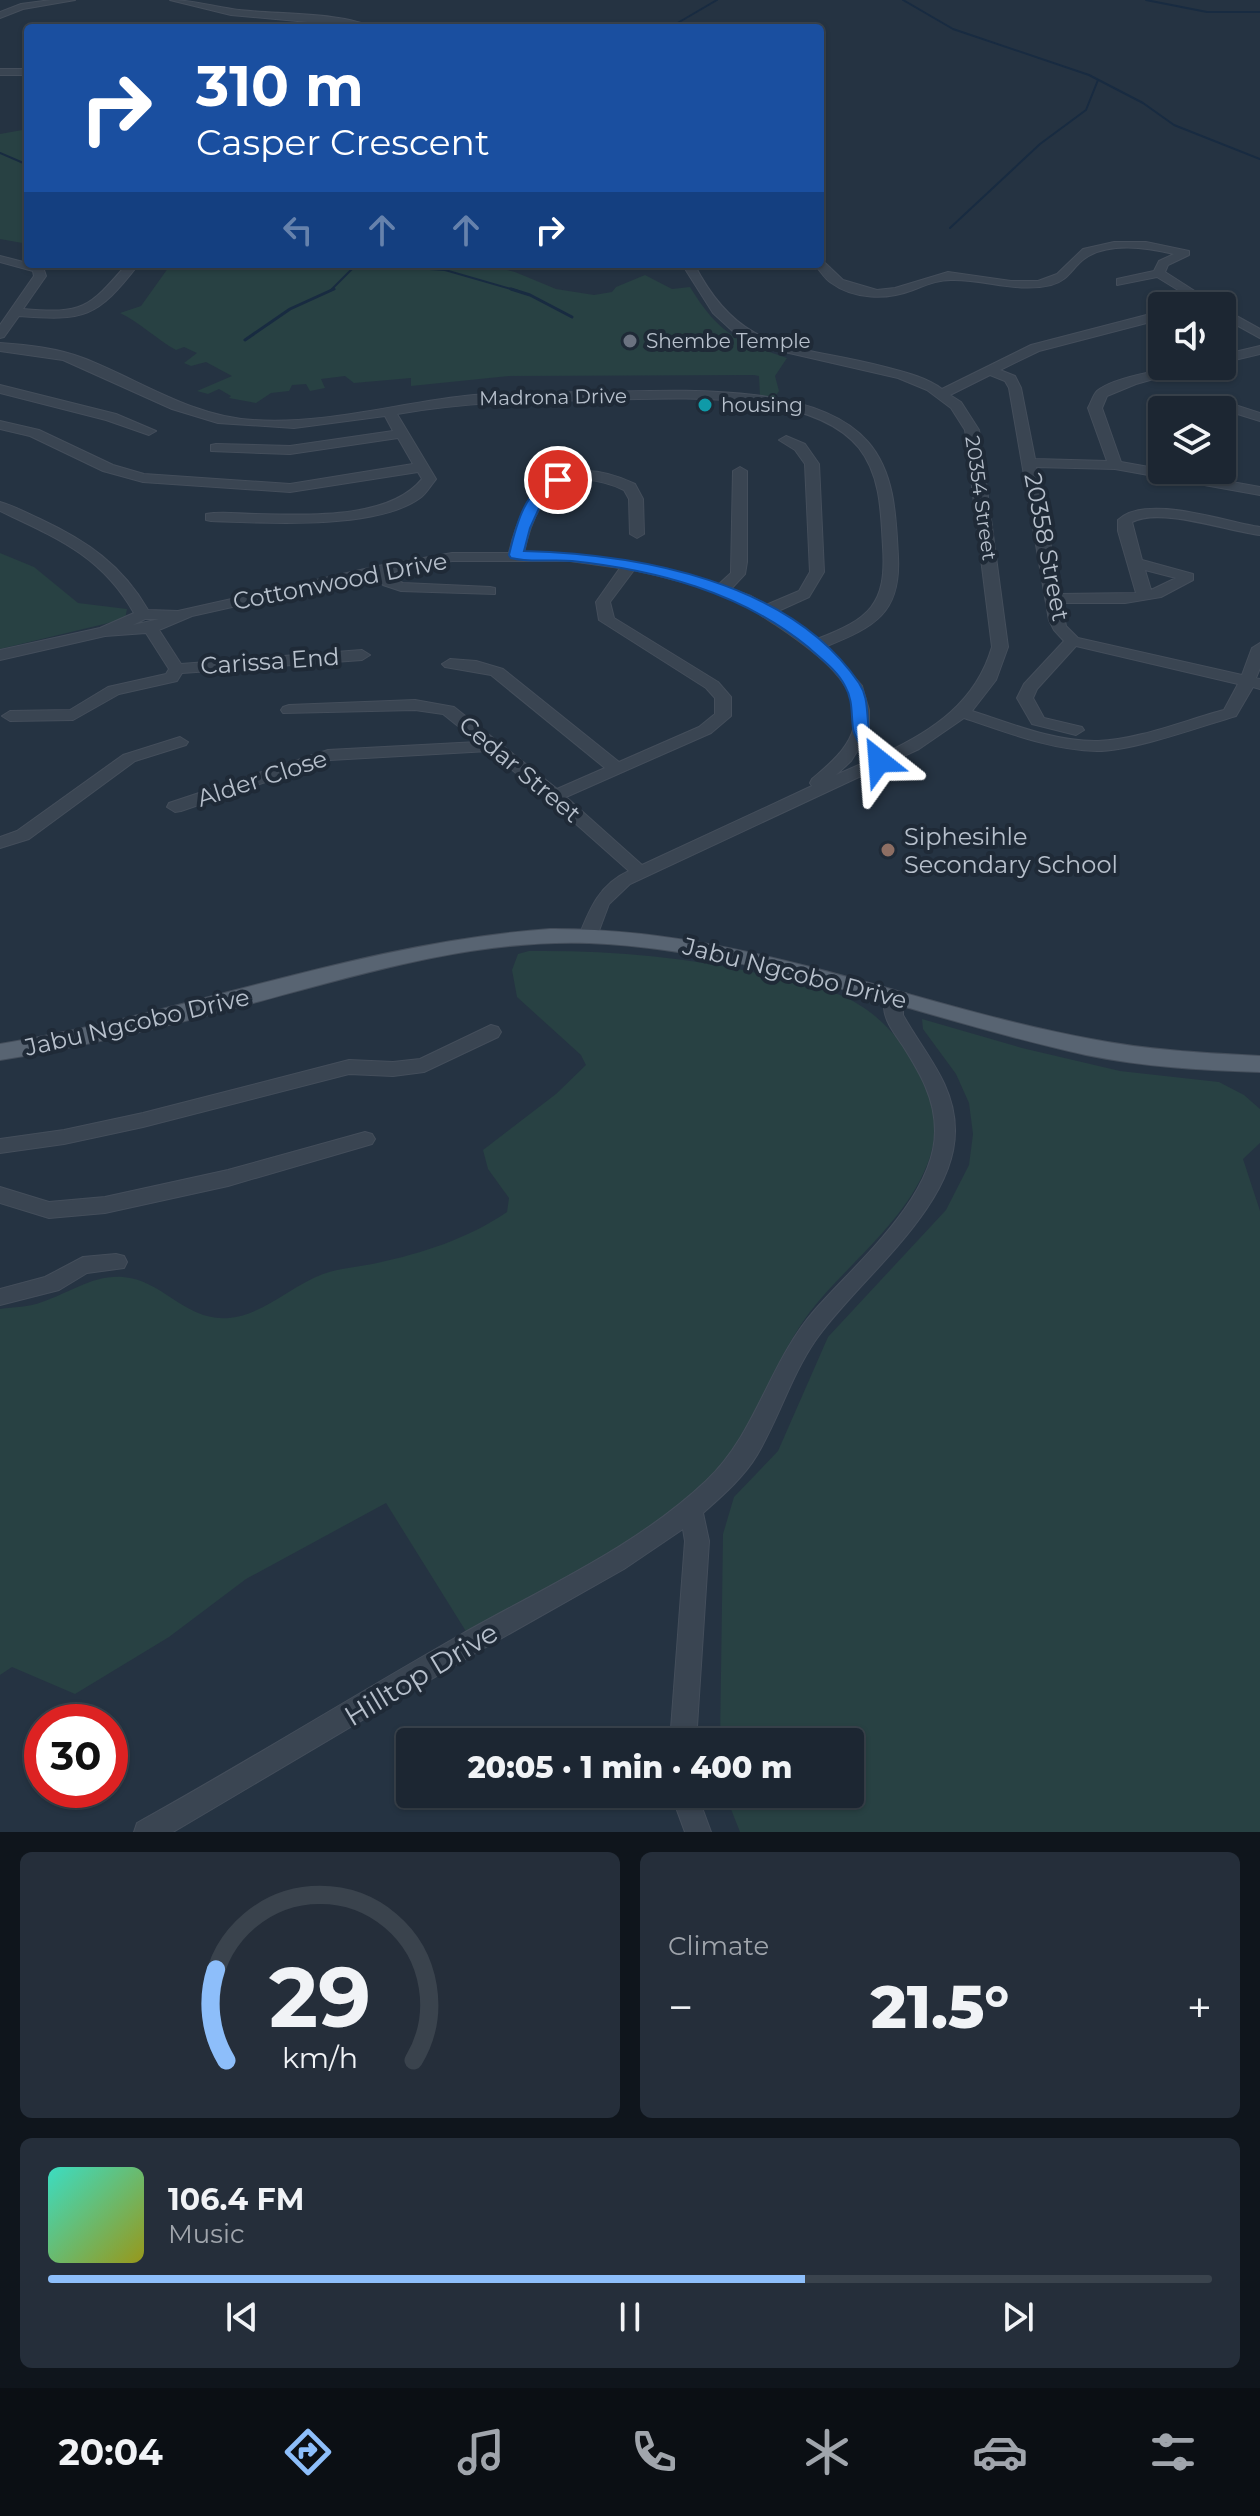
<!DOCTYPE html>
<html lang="en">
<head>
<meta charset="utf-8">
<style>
  :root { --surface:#1c2632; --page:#252e3a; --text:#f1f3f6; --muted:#a0a5ac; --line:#3a434d; --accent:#8dbefa }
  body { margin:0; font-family:Montserrat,sans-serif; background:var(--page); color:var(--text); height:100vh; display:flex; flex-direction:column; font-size:30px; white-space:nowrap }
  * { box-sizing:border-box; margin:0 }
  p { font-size:26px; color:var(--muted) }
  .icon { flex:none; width:44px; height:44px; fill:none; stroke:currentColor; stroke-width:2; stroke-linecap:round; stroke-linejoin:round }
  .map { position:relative; height:1832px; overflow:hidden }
  .details { display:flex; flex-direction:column; gap:20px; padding:20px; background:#0f151c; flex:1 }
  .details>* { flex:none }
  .top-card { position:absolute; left:24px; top:24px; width:800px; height:244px; border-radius:8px; box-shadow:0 2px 6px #0004,0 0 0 2px var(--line); background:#1a4fa0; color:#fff; overflow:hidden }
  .fabs { position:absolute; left:1148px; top:292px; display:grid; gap:16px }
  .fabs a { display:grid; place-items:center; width:88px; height:88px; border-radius:8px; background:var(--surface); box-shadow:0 2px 6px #0004,0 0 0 2px var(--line); font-size:40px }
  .speed { position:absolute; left:24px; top:1704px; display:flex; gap:16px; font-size:40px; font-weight:700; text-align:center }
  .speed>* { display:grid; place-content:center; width:104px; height:104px; border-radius:50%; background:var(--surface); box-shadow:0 2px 6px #0004,0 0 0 2px var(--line); line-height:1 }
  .speed .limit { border:12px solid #d22; background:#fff; color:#111 }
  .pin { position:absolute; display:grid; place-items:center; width:68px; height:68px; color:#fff; margin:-34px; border:4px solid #fff; border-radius:50%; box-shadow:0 2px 8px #0007 }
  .me { position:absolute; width:88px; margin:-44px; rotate:332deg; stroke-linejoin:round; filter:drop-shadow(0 0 6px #0008) }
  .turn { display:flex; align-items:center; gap:28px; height:168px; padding:0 40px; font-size:36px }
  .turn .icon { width:104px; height:104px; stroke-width:2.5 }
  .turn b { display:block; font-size:56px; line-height:68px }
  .lanes { display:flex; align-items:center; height:76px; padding:0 40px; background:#0003; justify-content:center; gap:40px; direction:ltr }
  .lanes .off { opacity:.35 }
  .big { font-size:60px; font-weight:800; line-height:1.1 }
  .details .widget { flex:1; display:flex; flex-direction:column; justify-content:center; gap:12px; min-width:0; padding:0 28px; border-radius:12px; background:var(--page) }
  .details .dial { align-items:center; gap:0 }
  .dial svg { height:208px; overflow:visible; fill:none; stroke:var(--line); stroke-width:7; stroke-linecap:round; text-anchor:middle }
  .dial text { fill:var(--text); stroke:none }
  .song { display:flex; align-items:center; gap:24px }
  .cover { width:96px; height:96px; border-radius:12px; background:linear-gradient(135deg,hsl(170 70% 55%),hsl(60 70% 35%)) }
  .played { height:8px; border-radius:4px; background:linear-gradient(90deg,var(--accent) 65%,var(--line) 65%) }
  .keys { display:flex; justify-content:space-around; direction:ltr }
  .heat { display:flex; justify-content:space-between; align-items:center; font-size:44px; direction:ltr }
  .details .tiles { flex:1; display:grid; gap:20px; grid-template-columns:1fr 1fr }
  .widget:last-child { grid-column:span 2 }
  .trip { position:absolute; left:396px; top:1728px; width:468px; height:80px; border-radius:8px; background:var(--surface); box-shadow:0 2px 6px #0004,0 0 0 2px var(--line); font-weight:800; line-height:80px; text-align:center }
  .tab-bar { display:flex; height:128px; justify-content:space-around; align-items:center; background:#0b0f14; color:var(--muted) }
  .tab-bar .icon { width:56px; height:56px }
  .tab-bar .active { color:var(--accent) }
  .tab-bar b { font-size:36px; color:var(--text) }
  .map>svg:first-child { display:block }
  .green { fill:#284143 }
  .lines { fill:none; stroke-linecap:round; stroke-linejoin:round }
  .stream-far1 { stroke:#182b41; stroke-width:2 }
  .stream { stroke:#182b41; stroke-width:3 }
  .minor-casing { stroke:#444e5b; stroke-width:2 }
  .major-casing { stroke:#444e5b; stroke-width:2 }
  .minor { fill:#3a4552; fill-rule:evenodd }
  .major { fill:#586472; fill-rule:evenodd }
  .route { fill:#1a73e8; stroke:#114b97; stroke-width:2 }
  .worship-dot { fill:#6b7280; stroke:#1f2a37; stroke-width:3 }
  .culture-dot { fill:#0f9aa8; stroke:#1f2a37; stroke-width:3 }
  .education-dot { fill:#8d6e63; stroke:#1f2a37; stroke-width:3 }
  .labels { text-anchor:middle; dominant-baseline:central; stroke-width:8; stroke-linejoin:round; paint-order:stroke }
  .far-poi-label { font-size:20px; fill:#b7c0cc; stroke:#1f2a37; text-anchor:start }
  .far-street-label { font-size:20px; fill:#b7c0cc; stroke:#1f2a37 }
  .street-label { font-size:24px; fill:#b7c0cc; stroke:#1f2a37 }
  .poi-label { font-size:24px; fill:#b7c0cc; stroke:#1f2a37; text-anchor:start }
  .near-street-label { font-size:28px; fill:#b7c0cc; stroke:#1f2a37 }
</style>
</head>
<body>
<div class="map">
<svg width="1260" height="1832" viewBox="0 0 1260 1832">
  <rect width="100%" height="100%" fill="#253342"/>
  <g class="green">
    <polygon points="28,129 28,244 0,239 0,134"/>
    <path d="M171 264H484L515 272 556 289 594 295 612 292 616 287 645 275 672 289 690 287C719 334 736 341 787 358L775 376 779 391 774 398 760 396 759 376 754 375 509 376 411 386V378L354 383 345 376 321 379 325 388 310 391 306 384 292 385 289 391 271 393 256 403 229 398 231 396 219 389 208 394 197 391 232 376 206 362 191 366 184 363 197 353 184 347 176 350C156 339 141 323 120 313L141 306Z"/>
    <polygon points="0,553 34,567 78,603 127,609 125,619 0,649"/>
    <path d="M529 951C616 950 702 958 787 980 812 986 839 991 861 1006 886 1022 902 1042 917 1068 935 1099 941 1131 927 1165 905 1220 855 1258 818 1302 778 1348 763 1410 727 1458 671 1532 548 1587 467 1633L386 1503 246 1579 169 1637 75 1694 12 1667 0 1675V1309C14 1307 29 1307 42 1302 70 1293 92 1275 123 1277 163 1280 186 1322 229 1318 263 1315 291 1286 323 1274 340 1268 359 1267 377 1263 423 1253 467 1239 507 1212L509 1198 488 1169 483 1150 556 1094 586 1065 581 1055 517 997 512 970 518 954Z"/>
    <polygon points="922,1019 1022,1048 1120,1071 1219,1082 1244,1095 1260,1109 1260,1143 1243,1159 1260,1211 1260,1832 740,1832 725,1794 850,1794 850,1742 720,1742 723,1534 734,1497 778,1451 828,1337 946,1210 969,1165 973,1134 969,1103 956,1074 923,1029"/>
  </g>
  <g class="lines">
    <g class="stream-far1">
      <polyline points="903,0 953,29 1089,75 1143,103 1174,125 1260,159"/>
      <polyline points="1146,0 1207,12 1260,12"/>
      <polyline points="669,28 717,0"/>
      <polyline points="0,153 28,165"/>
      <polyline points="950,228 1040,144 1086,110 1098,80"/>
      <polyline points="354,264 445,270 518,291"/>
      <polyline points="330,291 356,265"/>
    </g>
    <g class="stream">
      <polyline points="511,289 530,295 572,317"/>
      <polyline points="245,340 290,309 334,289"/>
    </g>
    <defs>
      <g id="minor">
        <polygon points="51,0 75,0 23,9 0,18 0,12 21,4"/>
        <path d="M170 0C192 0 211 6 232 9 268 15 343 11 373 28L231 15Z"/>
        <rect x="0" y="69" width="28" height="6"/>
        <path d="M1114 242H1146L1189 251V255L1168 265 1165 272 1218 306H1204L1157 277 1117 285V279L1154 271 1159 261 1174 254C1148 248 1108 241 1084 259 1072 268 1068 281 1051 285 1018 293 988 280 954 280 939 279 926 285 913 290 887 300 854 300 830 282 824 278 820 270 814 264L824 262 843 280 877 290 895 288 948 272 1011 281H1038L1057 274 1083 249Z"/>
        <path d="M0 256 43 267 46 276 23 309C83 314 88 309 127 264L138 265C97 318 84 321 19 316L4 337 0 338V325L34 276 33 271 0 262Z"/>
        <polygon points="582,264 594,264 594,265 588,268"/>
        <path d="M682 264H694C742 357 795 343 885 367 904 372 926 377 942 389L1031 345 1162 311V319L1039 351 1000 370 1015 376 1021 388 1035 459 1107 461 1088 408C1091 403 1093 395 1097 391 1115 376 1177 366 1200 366L1136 384 1107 396 1102 408 1121 462 1260 487V495L1115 469 1036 467 1060 594 1136 593 1118 531V520C1146 493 1225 522 1260 527V535C1227 531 1161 507 1132 522L1142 560 1193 574V580L1161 597 1125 603H1061L1066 626 1078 638 1242 675 1252 648 1260 643V668L1256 678 1260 679V689L1253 687 1236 716C1199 727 1133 751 1097 751 1051 750 1006 732 964 718L919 749 630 884 609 904 597 936 588 942 579 936C590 908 600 884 629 871L549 800 489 751 330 760 181 811 175 812 167 807 169 803 328 750 478 742 443 714 415 710 283 713 281 710 283 707 289 705 415 700 454 707 557 789 605 768 491 675 445 667 442 664 450 659 476 661 503 669 619 762 699 727 715 714V698L706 688 599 620 596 602 620 568 570 561H452L388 573 393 579 403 583 490 587 495 588V594L401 591 383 585 375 575 192 616 159 630 181 664 362 650 370 655 362 660 182 673 177 681 119 694 73 720 10 721 2 716 10 711 70 710 108 687 166 674 169 669 146 633 105 636 0 660V650L100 628 134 613C102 556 57 538 0 511V502C14 506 27 513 40 519 87 541 122 565 148 610L178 611 378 566 452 553H509C524 484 566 451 635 484L643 499 644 534 637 538 630 534 629 499 624 490C564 462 535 497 524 553 591 553 654 563 718 585L731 573 733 471 740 467 747 471V562L745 574 731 589 751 596 766 605 799 591 810 572 805 464 795 450 779 440 786 436 805 444 819 464 824 572 809 597 776 612 817 639C869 619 887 605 883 547 881 513 881 476 859 448 810 387 667 399 597 400 526 401 466 402 397 414L436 479C431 485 426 494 420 498 376 530 265 523 211 521L206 520V514C222 511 240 514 256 514 305 515 389 520 422 479L418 472 290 492 143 482 103 471 30 436 0 429V421L39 430 113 465 144 474 290 484 413 464 398 438 290 454 211 451V445L216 444 290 446 393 431 385 416 294 428 218 423 172 409 63 360 0 351V343C28 345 57 348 83 358 140 380 190 416 253 420 328 425 400 402 474 395 515 391 555 393 595 392 670 391 815 380 868 442 895 473 896 517 898 557 901 613 874 627 827 646L862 686 869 710V731L883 754C933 731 976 702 992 647L965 430 951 408 927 390 898 378 763 347 737 335 713 313ZM990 375 1005 381 1009 388 1049 620 1054 630 1064 641 1024 684 1017 698 1032 724 1076 735 1084 730 1082 727 1044 718 1033 698 1037 689 1076 646 1238 684 1224 710C1186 720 1137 740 1098 741 1056 742 1012 724 972 711L996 680 1008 647 979 430 961 402 950 395ZM634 570C669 578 707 587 740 602 752 608 764 618 776 625 807 646 870 687 852 733 844 753 827 766 812 779L810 783 812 786 642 865 566 797 711 733 731 716V697L718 682 614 618 610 602ZM1145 570 1176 578 1151 590ZM145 619H159L133 625ZM861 745 870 760 836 775 851 761Z"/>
        <polygon points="1222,308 1260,329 1260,338 1222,317"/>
        <polygon points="1260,346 1260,354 1222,363 1222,355"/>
        <polygon points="0,385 116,414 156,431 149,435 106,420 0,393"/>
        <polygon points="1204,395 1260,413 1260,421 1199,402 1199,396"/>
        <polygon points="180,737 188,742 186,745 135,761 29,839 0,848 0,837 17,831 123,755"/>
        <path d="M906 993 915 999 903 1010V1015C924 1053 955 1084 955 1130 956 1208 856 1281 815 1341 791 1376 779 1418 757 1455 744 1477 722 1496 703 1513L709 1541 696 1742H670L685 1541 683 1529 624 1569 479 1651 173 1832H134L137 1823C247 1762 353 1696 462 1634 545 1587 636 1547 706 1481 757 1433 768 1364 814 1311 855 1264 935 1198 935 1131 935 1098 920 1073 903 1046 895 1034 885 1022 884 1008Z"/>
        <polygon points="491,1025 498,1027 501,1032 498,1037 424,1072 393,1076 349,1074 143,1127 64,1144 0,1153 0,1139 64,1130 143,1113 349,1060 393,1062 420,1059"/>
        <polygon points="365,1132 372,1134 375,1139 372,1144 228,1186 105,1213 49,1218 0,1203 0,1187 49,1202 105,1197 228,1170"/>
        <polygon points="116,1254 124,1256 127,1262 124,1268 87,1273 59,1290 0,1305 0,1289 45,1277 83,1257"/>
        <polygon points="671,1794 697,1794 711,1832 685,1832"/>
      </g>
      <path id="major" d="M550 929C745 928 904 1004 1091 1039 1147 1050 1203 1053 1260 1056V1072C1202 1070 1144 1067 1086 1055 920 1019 760 950 589 943 472 939 357 975 246 1005 165 1027 83 1047 0 1060V1044C185 1014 362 942 550 929Z"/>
    </defs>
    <use href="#minor" class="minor-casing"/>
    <use href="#major" class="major-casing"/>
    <use href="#minor" class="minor"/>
    <use href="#major" class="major"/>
  </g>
  <path class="route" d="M558 476 565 480 545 495 530 528 524 551C638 554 790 581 859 683 869 698 866 713 869 729 871 740 882 752 888 761L885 764H874C867 754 854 739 853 728 851 713 853 700 845 686 837 670 821 659 808 647 741 592 656 570 572 561 552 559 531 563 511 558L509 555C516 525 525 487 558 476Z"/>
  <circle class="worship-dot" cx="630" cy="341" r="8"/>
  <circle class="culture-dot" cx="705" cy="405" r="8"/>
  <circle class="education-dot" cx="888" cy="850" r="8"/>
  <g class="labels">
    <g class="far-poi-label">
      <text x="646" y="341">Shembe Temple</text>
      <text x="721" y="405">housing</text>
    </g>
    <g class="far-street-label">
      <text transform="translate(553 397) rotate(-1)">Madrona Drive</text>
      <text transform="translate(981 498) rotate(82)">20354 Street</text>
    </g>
    <g class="street-label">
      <text transform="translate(1047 547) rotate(79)">20358 Street</text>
      <text transform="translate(340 581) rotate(-11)">Cottonwood Drive</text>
      <text transform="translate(270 661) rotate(-4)">Carissa End</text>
      <text transform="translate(520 769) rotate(40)">Cedar Street</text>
      <text transform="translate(262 778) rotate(-18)">Alder Close</text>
      <text transform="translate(795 973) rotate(14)">Jabu Ngcobo Drive</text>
      <text transform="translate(137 1022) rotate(-13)">Jabu Ngcobo Drive</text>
    </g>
    <g class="poi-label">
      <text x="904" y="836">Siphesihle<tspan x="904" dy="28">Secondary School</tspan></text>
    </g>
    <g class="near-street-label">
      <text transform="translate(421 1674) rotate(-31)">Hilltop Drive</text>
    </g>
  </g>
</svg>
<div class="fabs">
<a><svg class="icon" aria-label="sound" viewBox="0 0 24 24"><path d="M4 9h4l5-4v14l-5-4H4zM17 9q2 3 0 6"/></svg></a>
<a><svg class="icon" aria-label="layers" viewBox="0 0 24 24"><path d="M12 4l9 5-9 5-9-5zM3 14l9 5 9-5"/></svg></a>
</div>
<div class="speed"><div class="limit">30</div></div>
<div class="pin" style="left:558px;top:480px;background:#d93025"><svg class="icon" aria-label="arrive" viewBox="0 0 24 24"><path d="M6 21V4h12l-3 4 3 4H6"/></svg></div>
<svg class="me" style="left:879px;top:761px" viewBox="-20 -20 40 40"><path d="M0-17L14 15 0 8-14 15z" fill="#1a73e8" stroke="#fff" stroke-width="4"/></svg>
<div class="trip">20:05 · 1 min · 400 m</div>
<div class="top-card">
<div class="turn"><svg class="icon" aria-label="right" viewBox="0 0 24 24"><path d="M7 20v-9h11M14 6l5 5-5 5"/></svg><div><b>310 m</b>Casper Crescent</div></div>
<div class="lanes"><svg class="icon off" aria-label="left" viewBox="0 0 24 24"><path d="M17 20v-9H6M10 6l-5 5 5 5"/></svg><svg class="icon off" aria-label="ahead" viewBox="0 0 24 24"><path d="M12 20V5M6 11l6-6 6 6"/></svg><svg class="icon off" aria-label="ahead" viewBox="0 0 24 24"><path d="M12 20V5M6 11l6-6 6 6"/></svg><svg class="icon" aria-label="right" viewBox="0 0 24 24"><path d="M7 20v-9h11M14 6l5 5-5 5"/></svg></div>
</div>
</div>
<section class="details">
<div class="tiles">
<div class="widget dial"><svg viewBox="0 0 100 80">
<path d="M14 69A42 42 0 1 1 86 69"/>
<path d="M14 69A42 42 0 0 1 10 34" stroke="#8dbefa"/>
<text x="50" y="56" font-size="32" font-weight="700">29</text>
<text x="50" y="72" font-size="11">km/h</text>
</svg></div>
<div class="widget"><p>Climate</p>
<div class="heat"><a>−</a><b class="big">21.5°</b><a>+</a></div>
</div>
<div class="widget">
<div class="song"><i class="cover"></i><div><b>106.4 FM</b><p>Music</p></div></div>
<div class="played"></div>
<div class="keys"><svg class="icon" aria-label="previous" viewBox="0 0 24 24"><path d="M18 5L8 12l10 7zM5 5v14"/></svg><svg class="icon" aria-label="pause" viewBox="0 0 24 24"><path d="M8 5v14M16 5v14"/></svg><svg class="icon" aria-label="next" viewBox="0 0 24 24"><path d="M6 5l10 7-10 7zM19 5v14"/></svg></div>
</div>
</div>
</section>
<nav class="tab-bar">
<b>20:04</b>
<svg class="icon active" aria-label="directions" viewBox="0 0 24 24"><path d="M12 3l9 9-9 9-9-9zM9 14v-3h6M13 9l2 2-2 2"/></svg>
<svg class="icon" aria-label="music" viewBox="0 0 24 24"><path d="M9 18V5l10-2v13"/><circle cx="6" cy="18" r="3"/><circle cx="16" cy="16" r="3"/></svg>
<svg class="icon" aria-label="phone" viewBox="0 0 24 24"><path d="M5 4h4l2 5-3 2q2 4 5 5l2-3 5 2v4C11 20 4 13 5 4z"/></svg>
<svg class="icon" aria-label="climate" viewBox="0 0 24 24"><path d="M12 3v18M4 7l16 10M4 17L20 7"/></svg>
<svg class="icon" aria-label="car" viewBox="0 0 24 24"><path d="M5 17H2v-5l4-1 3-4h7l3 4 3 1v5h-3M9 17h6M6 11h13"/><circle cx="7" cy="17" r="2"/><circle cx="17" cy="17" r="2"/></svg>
<svg class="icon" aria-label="filters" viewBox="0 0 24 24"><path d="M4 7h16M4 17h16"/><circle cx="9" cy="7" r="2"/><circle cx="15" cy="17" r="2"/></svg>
</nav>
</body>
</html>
